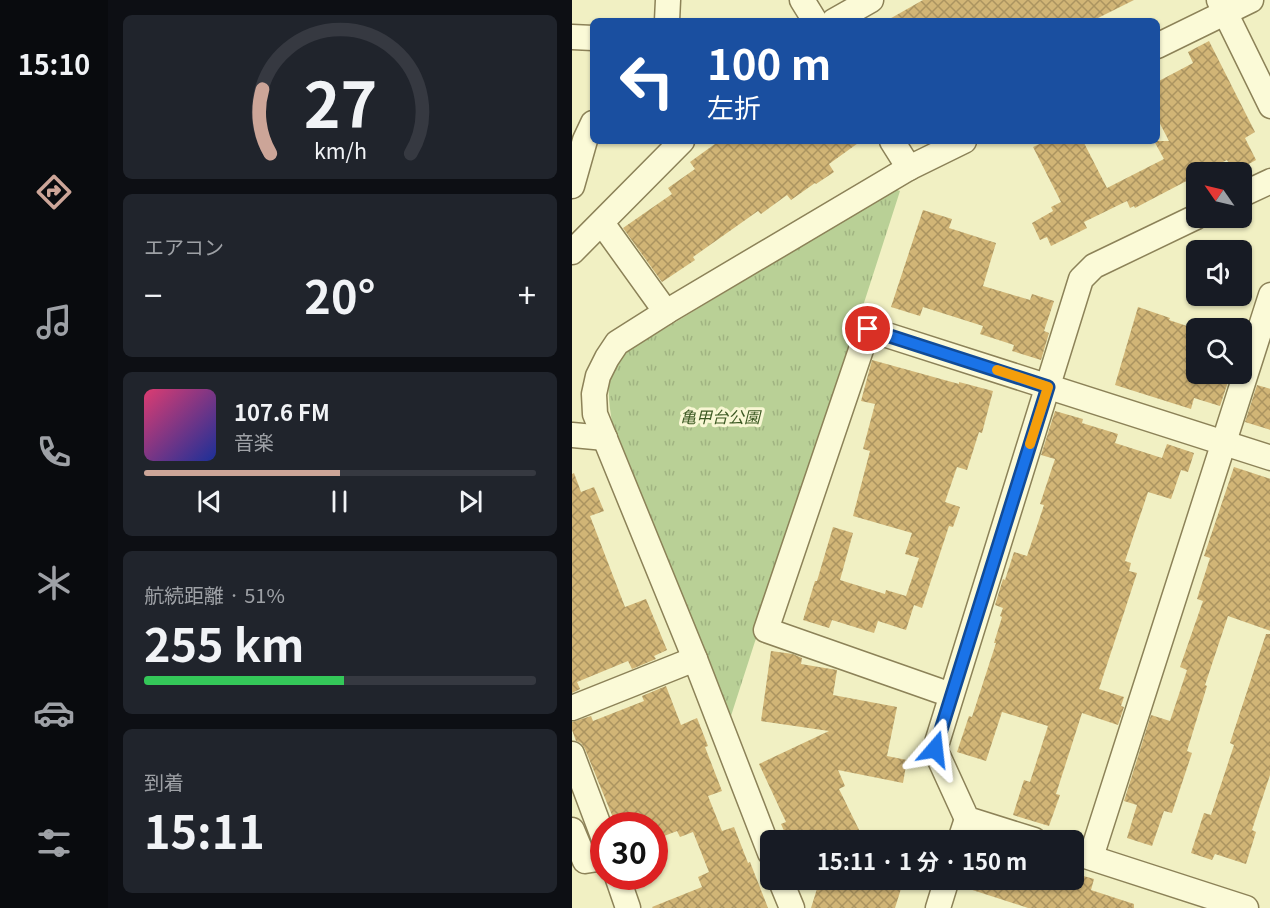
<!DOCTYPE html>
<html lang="ja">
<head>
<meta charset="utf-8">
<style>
  :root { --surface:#171b24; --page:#20242c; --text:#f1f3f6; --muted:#9ea1a6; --line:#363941; --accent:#cca598 }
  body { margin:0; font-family:Georgia,"Noto Sans JP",serif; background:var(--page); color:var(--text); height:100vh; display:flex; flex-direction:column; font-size:22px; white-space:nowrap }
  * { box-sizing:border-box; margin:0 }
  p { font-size:20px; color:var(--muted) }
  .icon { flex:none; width:33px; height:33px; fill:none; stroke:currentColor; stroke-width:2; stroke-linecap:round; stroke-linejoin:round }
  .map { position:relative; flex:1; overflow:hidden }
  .sheet { display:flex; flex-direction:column; gap:15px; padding:15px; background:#0d0f14; width:464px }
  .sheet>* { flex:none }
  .banner { position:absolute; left:18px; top:18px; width:570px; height:126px; border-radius:9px; box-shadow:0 2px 4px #0004; background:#1a4fa0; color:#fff; overflow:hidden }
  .needle { width:39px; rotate:304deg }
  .buttons { position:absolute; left:614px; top:162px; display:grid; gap:12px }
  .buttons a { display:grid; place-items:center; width:66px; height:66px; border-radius:9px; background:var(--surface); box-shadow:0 2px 4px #0004; font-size:30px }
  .speed { position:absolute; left:18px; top:812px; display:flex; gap:12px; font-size:30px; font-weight:700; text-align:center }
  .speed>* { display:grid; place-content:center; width:78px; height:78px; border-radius:50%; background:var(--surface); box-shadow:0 2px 4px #0004; line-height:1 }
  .speed .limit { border:9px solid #d22; background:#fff; color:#111 }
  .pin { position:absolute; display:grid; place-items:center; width:51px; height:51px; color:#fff; margin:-26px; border:3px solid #fff; border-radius:50%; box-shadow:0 2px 6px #0007 }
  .me { position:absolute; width:66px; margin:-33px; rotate:17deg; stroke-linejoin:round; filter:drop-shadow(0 0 4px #0008) }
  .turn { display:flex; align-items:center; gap:21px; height:126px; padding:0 18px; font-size:27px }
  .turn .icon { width:78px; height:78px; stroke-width:2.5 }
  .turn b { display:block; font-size:42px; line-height:51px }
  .big { font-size:45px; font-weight:700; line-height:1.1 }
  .sheet .card { flex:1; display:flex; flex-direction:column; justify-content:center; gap:9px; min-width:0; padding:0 21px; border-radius:9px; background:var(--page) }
  .sheet .dial { align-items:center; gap:0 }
  .dial svg { height:156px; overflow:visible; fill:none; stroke:var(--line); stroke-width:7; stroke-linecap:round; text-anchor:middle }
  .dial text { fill:var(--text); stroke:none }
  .song { display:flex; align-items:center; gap:18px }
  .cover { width:72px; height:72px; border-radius:9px; background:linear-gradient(135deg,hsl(340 70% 55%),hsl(230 70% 35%)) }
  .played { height:6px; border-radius:3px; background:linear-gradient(90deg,var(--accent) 50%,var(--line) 50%) }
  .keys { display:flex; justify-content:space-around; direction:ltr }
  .heat { display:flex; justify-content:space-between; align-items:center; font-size:33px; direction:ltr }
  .charge { height:9px; border-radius:4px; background:linear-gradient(90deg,#34c759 51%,var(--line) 0) }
  .trip { position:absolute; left:188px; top:830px; width:324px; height:60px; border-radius:9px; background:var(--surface); box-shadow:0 2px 4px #0004; font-weight:700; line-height:60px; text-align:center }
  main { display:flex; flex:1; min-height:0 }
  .tabs { display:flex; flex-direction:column; width:108px; justify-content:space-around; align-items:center; background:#090b0e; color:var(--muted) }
  .tabs .icon { width:42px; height:42px }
  .tabs .on { color:var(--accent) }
  .tabs b { font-size:27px; color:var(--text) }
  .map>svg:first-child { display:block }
  .park { fill:url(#park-tufts) }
  .building { fill:url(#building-cross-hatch) }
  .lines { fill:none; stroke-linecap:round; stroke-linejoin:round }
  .street-casing { stroke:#8c8258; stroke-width:27 }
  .street { stroke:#fbfad7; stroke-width:24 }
  .route-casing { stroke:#114b97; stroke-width:15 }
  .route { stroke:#1a73e8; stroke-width:10 }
  .slow { stroke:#f59e0b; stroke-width:10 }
  .labels { text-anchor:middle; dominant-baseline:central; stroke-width:6; stroke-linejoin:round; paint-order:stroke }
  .park-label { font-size:16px; font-style:italic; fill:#3c5923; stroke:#f8f7d3 }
</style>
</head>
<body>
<main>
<nav class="tabs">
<b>15:10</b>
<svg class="icon on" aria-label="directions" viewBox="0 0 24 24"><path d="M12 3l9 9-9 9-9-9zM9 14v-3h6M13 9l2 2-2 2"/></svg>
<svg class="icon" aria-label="music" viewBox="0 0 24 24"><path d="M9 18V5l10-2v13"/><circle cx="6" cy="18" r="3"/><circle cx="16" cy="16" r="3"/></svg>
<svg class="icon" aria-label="phone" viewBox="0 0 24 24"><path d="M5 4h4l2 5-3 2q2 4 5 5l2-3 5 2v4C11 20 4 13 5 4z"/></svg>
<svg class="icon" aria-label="climate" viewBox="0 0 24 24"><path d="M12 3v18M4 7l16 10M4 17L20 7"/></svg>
<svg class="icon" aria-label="car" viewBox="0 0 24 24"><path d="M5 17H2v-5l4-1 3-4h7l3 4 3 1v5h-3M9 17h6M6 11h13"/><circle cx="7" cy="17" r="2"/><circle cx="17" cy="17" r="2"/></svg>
<svg class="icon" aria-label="filters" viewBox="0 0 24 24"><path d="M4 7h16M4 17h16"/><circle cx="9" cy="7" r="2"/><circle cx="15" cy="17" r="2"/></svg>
</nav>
<section class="sheet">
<div class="card dial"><svg viewBox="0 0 100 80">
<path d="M14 69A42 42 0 1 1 86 69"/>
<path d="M14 69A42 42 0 0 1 10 36" stroke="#cca598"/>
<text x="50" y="56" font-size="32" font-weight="700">27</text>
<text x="50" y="72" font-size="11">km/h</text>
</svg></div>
<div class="card"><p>エアコン</p>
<div class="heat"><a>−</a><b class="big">20°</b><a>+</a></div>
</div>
<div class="card">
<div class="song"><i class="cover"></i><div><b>107.6 FM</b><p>音楽</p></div></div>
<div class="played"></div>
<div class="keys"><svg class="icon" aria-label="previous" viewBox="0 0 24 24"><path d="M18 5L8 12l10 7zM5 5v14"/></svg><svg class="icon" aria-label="pause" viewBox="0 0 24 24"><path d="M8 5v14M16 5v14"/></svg><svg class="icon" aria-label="next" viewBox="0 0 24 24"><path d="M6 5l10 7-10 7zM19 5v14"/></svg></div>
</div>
<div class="card"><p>航続距離 · 51%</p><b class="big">255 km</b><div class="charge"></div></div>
<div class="card"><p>到着</p><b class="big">15:11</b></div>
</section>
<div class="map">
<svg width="699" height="908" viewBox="0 0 699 908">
  <defs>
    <pattern id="park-tufts" width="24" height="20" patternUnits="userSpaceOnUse" patternTransform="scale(1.5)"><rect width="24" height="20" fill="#b9d096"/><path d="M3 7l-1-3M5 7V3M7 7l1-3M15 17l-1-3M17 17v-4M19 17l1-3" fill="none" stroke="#a0b381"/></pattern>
    <pattern id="building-cross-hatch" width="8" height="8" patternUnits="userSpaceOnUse" patternTransform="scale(1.5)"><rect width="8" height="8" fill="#d1b576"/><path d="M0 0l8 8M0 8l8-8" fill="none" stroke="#ab9460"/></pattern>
  </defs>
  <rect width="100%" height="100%" fill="#f1f0c3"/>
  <path class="park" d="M323 189 328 191 158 719 40 422C37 403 33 381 44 363 47 358 54 353 59 349Z"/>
  <g class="building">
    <polygon points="351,0 562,0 520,21 314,21"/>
    <polygon points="637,41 683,132 673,138 684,160 662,172 655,160 631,172 624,172 624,176 563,208 562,206 558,208 555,201 512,222 515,228 479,246 475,237 468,240 460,223 481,211 479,207 489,202 461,147 474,141 511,141 535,188 592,159 582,141 597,141 585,118 585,82 621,63 616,52"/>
    <polygon points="147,141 289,141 257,164 262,172 244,184 243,183 219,200 215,195 189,214 186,211 121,257 123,260 90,282 51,228 100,194 96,188 123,169 118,162"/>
    <polygon points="351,210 380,219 377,228 424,243 411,286 458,300 460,294 482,301 472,331 477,333 469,360 440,351 442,345 408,334 411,326 351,307 348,316 319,307"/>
    <polygon points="566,307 598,318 597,320 624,329 624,350 619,367 624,369 624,374 650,374 658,376 648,406 622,398 619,409 543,385"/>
    <polygon points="300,360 387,384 387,382 421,391 410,433 407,432 395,470 385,467 373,502 388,507 381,527 377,526 350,608 342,605 334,630 306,621 302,633 260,620 257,628 231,620 243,581 245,581 261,527 281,533 268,580 313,594 314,590 334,596 347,558 333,554 340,533 281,516 298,451 291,449 303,404 289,401"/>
    <polygon points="685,385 699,389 699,430 673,422"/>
    <polygon points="483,411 511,419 510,423 546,434 543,443 590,458 595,444 622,453 616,472 609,470 599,499 576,492 553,561 559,563 557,571 565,573 527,689 552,697 549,706 552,707 546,725 510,713 484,794 488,795 477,826 441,815 452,780 458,782 476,726 430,712 414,761 385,752 397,716 400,717 424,643 422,643 430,617 428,616 431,608 423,605 431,579 433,580 442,552 455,556 472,505 468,504 483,459 469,455"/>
    <polygon points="662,467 699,479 699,631 656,616 633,685 635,686 615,751 620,753 600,813 592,811 580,846 555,838 565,805 552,801 579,715 598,721 615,670 608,667 631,601 625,599 638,558 632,556"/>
    <polygon points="2,473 9,492 22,487 32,511 18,516 53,607 74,599 95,650 82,656 84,659 60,669 56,661 5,682 8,689 0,693 0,474"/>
    <polygon points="694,634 699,634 699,772 680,830 684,832 674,864 643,854 640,860 619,853 632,813 639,815 662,745 658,743"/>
    <polygon points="199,651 221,654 230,658 229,664 265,670 261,695 325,707 315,756 335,760 331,783 266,770 273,786 267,789 292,840 216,840 209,824 214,822 187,764 257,731 189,721"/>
    <polygon points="94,686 109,725 125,718 136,746 133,747 150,791 136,796 150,831 162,827 176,863 178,862 196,908 81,908 80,907 130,887 126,877 137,872 121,832 108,837 105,831 82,840 82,825 44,825 13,749 9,743 4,741 0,730 0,722 19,716 21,721 72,701 70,696"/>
    <polygon points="501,873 522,879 519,890 562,904 562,908 456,908 388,886 389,879 501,879"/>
    <polygon points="248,879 332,879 323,908 239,908"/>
  </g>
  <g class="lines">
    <defs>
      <g id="street">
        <polyline points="230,0 243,21"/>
        <polyline points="647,0 699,106"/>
        <polyline points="95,21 96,0"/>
        <polyline points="262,21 299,0"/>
        <polyline points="0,37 21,38"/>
        <polyline points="585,46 679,0"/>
        <polyline points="320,141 337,168"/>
        <polyline points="0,186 13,140 21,123"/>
        <polyline points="669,195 699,181"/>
        <polyline points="30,223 94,312"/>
        <polyline points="0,252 110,141"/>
        <polyline points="0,435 33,438"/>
        <polyline points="379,695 194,630 296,329 699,458"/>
        <polyline points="0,708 123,659"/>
        <polyline points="0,754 32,839"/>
        <polyline points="0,830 13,861 32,858"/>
        <polyline points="388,840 395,819"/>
        <polyline points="462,840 395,819 363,749 509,279 522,266 624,217"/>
        <polyline points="501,852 674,908"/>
        <polyline points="198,853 123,659 23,414 22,394 26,376 35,358 45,343 94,312 337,168 392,141"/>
        <polyline points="519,857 699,295"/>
        <polyline points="45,876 56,908"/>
        <polyline points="208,879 220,908"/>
        <polyline points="366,908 375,879"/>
      </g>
    </defs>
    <use href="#street" class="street-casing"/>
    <use href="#street" class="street"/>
  </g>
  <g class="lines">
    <defs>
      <polyline id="route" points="296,329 476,387 363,749"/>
    </defs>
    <use href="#route" class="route-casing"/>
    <use href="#route" class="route"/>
    <polyline class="slow" points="425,370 476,387 458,444"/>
  </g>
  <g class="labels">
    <g class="park-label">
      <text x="148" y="416">亀甲台公園</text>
    </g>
  </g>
</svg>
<div class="buttons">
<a><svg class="needle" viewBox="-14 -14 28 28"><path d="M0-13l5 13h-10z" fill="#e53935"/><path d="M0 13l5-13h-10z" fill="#9ea1a6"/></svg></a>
<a><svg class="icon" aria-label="sound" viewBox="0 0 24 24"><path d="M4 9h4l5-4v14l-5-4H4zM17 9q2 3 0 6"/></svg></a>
<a><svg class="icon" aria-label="search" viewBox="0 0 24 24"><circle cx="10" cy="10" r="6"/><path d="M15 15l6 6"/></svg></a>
</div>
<div class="speed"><div class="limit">30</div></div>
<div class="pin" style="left:296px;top:329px;background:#d93025"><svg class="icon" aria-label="arrive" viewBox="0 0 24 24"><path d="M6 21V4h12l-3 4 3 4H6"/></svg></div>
<svg class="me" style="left:363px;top:749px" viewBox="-20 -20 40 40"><path d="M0-17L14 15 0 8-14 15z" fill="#1a73e8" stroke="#fff" stroke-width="4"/></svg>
<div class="trip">15:11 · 1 分 · 150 m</div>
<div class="banner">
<div class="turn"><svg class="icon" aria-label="left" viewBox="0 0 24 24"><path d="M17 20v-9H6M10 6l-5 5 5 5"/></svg><div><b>100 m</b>左折</div></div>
</div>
</div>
</main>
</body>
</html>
